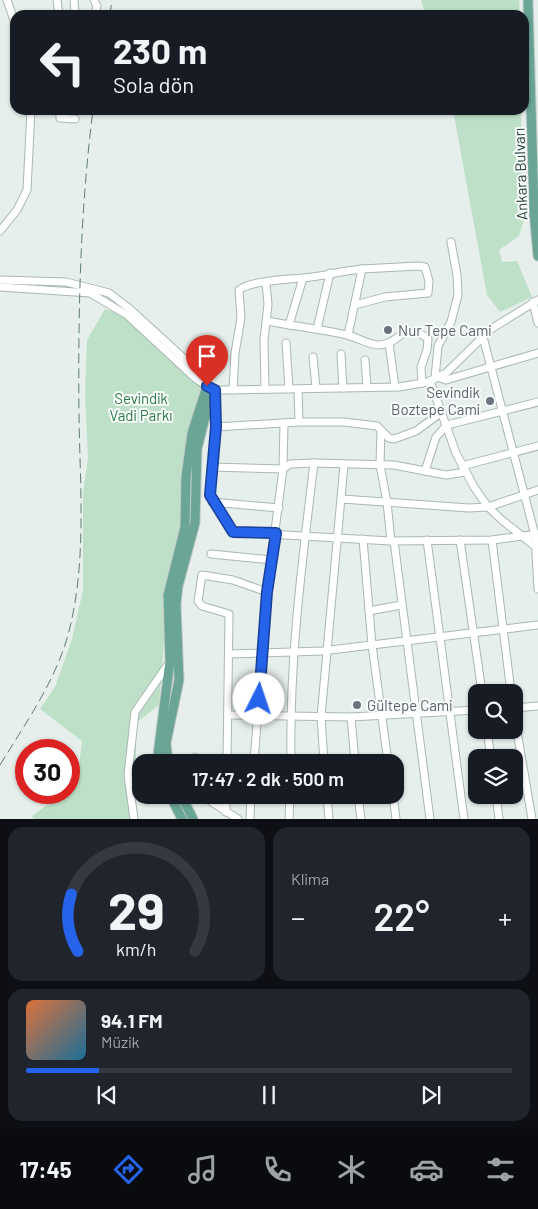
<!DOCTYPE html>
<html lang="tr">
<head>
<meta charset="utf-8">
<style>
  :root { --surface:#171b24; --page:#20242c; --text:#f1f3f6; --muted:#9ea1a6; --line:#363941; --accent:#2563eb }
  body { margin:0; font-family:Barlow,sans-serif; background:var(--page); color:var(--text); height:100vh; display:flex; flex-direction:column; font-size:19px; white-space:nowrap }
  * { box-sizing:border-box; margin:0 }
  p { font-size:16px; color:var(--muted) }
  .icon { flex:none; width:28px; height:28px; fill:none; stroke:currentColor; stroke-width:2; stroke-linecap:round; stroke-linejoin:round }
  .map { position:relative; height:819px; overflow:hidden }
  .drawer { display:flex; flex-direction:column; gap:8px; padding:8px; background:#0d0f14; flex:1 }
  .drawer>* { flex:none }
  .hud { position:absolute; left:10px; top:10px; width:519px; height:105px; border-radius:15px; box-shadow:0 1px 4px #0004; background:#171b24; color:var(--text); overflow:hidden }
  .fabs { position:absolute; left:468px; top:684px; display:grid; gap:10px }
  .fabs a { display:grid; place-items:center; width:55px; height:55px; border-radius:10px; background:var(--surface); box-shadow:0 1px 4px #0004; font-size:25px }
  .speed { position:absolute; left:15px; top:739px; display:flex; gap:10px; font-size:25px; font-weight:700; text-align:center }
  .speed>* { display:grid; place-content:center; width:65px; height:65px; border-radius:50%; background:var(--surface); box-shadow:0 1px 4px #0004; line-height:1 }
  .speed .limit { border:8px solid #d22; background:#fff; color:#111 }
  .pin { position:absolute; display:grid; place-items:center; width:42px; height:42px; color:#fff; margin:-51px -21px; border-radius:50% 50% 50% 0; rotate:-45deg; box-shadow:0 0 5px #0007 }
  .pin .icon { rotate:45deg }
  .me { position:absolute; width:55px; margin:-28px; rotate:4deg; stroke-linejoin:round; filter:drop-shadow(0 0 4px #0008) }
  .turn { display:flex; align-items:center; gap:18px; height:105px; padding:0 20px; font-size:22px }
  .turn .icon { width:65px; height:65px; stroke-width:2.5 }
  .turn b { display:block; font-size:35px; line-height:42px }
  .big { font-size:38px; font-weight:600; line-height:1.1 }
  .drawer .card { flex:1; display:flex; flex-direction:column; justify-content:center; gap:8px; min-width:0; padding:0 18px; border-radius:15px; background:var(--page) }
  .drawer .dial { align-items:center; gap:0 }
  .dial svg { height:130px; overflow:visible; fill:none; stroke:var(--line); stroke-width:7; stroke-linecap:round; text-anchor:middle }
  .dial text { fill:var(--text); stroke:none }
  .song { display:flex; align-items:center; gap:15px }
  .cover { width:60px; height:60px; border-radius:8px; background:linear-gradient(135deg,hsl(20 70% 55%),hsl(200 70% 35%)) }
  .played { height:5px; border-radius:2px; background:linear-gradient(90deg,var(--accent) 15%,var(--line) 15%) }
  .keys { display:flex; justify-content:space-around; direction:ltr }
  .heat { display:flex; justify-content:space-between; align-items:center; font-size:28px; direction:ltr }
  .drawer .tiles { flex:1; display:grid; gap:8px; grid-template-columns:1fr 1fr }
  .card:last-child { grid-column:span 2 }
  .trip { position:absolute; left:132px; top:754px; width:272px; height:50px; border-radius:15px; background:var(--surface); box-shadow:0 1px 4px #0004; font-weight:600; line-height:50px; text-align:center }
  .tab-bar { display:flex; height:80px; justify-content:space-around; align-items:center; background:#090b0e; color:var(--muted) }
  .tab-bar .icon { width:35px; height:35px }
  .tab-bar .on { color:var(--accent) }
  .tab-bar b { font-size:22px; color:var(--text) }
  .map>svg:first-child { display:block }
  .green { fill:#bfe0c8 }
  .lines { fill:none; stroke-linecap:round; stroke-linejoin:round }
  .minor-casing { stroke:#a8b8b2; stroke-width:9 }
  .major-casing { stroke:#c2cac8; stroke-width:11 }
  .minor { stroke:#fff; stroke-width:7 }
  .major { stroke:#6aa596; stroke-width:9 }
  .rail { stroke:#5f7d75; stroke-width:1; stroke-dasharray:10 5; stroke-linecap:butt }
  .route-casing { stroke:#184099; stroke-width:12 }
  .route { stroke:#2563eb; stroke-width:9 }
  .worship-dot { fill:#6b7280; stroke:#f7fbf9; stroke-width:2 }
  .labels { text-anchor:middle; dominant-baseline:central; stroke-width:4; stroke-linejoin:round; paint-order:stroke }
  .street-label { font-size:15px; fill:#24423a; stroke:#f7fbf9 }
  .worship-label { font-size:15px; fill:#5b616d; stroke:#f7fbf9; text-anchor:start }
  .park-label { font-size:15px; fill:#2d7a4b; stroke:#f7fbf9 }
</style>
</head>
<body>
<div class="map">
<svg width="538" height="819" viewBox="0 0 538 819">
  <rect width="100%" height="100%" fill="#e6efeb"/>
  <g class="green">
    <polygon points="421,0 519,0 520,15 426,15"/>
    <polygon points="453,110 521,110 524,220 519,236 499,250 502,262 517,261 532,297 500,312 487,295"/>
    <polygon points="105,309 129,317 207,386 198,410 186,507 168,595 159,705 136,723 136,801 131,819 34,819 32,816 63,793 69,792 69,788 77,782 82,741 40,709 55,687 72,639 83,590 83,492 88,458 85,394 87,340"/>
  </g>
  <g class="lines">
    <defs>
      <g id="minor">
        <polyline points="7,0 15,23"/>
        <polyline points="57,0 59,15"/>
        <polyline points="74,0 75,15"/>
        <polyline points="94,0 97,6 95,15"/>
        <polyline points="60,110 60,118 75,119"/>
        <polyline points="0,231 17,210 27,190 31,110"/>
        <polyline points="0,280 66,282 109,293 130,309 200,373 207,386"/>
        <polyline points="0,287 90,293 127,315 195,378 212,390 223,390 399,387 428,382 446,373 491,329 538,300"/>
        <polyline points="533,302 538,323"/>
        <path d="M267 321C293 326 321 329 347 335 359 338 368 345 380 345 403 343 402 318 428 339L427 350 421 367 422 383"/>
        <polyline points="289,325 303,278"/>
        <polyline points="317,329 330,273"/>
        <polyline points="348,335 362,269 418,266 425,267 429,281 428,293 385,297 355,305"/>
        <polyline points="483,337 535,535 538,589"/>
        <polyline points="286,343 289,389"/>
        <polyline points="389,343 395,387"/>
        <polyline points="341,354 343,388"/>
        <polyline points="313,357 316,388"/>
        <polyline points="365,360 367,387"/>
        <polyline points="437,377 446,380 538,353"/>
        <polyline points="435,378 438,346 451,322 458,295 457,275 451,242"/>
        <polyline points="430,381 456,453 474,487 488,507 503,521 536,547"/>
        <polyline points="265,389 264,340 268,304 266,283"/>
        <polyline points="298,389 299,422"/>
        <polyline points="215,390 216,427 210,495 233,532 391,541 492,540 538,534"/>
        <path d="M233 390 235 353 241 318 239 290C249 281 289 279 303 278 323 276 343 271 362 269"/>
        <polyline points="216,427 299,422 344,422 377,426 389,438 394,439 416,431 442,412"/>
        <polyline points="381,430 380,465 387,502 391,541"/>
        <polyline points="462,466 538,446"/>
        <polyline points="212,467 283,469 290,464 314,463 394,465 446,475 466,472"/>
        <polyline points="425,471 436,437 447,425 538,402"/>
        <polyline points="342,499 469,508 488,507 538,490"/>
        <polyline points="212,502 279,508"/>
        <polyline points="363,539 372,645 388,762"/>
        <polyline points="427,540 464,819"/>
        <polyline points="460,540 482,692"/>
        <polyline points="492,540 511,692"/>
        <polyline points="394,541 430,819"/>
        <polyline points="211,554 272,560"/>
        <polyline points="369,611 401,605"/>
        <polyline points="229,654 322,651 538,625"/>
        <polyline points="514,708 538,706"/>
        <polyline points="514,714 532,819"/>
        <polyline points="229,715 351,717 476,710"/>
        <polyline points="351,717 355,762"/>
        <polyline points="487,730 491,758"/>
        <polyline points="195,757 198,762"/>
        <polyline points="227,762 229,614 202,606 198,601 202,575 233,580 267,592"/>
        <polyline points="254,762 267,592 283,469 284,423"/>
        <path d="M291 762C289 662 302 563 314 463"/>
        <polyline points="324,762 321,717 344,465"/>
        <polyline points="201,795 238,819"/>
        <polyline points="327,795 329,819"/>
        <polyline points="358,795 361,819"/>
        <polyline points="393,795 396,819"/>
        <polyline points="496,795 499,819"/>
        <polyline points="226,812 226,795"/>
        <polyline points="134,819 128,775 135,712 169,663"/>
        <polyline points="250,819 251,795"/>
        <polyline points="289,819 290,795"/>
      </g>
      <g id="major">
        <polyline points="528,0 534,212 538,256"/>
        <polyline points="157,762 170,661 168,595 185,527 186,477 192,433 207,386"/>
        <polyline points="168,762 166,743 179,680 176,604 178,586 195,523 197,449 212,390"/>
        <polyline points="170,795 182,819"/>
        <polyline points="181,795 193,819"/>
      </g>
    </defs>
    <use href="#minor" class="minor-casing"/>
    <use href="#major" class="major-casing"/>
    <use href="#minor" class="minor"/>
    <use href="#major" class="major"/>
    <g class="rail">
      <polyline points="110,15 112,0"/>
      <path d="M0 765C25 724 55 682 68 635 87 565 80 488 79 416 78 314 80 212 93 110"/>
    </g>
  </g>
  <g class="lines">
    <defs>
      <polyline id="route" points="207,386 215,390 216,427 210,495 233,532 276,533 267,592 259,699"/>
    </defs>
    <use href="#route" class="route-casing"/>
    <use href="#route" class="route"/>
  </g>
  <g class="worship-dot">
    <circle cx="388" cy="330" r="5"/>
    <circle cx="490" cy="401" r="5"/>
    <circle cx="357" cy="705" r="5"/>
  </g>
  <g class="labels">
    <g class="street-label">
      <text transform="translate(520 174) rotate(-92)">Ankara Bulvarı</text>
    </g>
    <g class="worship-label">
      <text x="398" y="330">Nur Tepe Cami</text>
      <text x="480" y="392" text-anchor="end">Sevindik<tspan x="480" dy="17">Boztepe Cami</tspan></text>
      <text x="367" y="705">Gültepe Cami</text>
    </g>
    <g class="park-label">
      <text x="141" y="398">Sevindik<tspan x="141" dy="17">Vadi Parkı</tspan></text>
    </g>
  </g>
</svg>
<div class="fabs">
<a><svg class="icon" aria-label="search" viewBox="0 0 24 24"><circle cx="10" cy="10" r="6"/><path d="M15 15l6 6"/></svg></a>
<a><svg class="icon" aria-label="layers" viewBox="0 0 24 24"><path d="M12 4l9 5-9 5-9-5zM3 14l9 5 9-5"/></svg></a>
</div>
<div class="speed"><div class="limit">30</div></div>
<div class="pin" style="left:207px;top:386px;background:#d93025"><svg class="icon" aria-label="arrive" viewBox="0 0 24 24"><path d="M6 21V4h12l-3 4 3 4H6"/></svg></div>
<svg class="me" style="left:259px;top:699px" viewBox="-20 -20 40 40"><circle r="19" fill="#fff"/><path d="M0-13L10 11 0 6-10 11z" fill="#2563eb"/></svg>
<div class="trip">17:47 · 2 dk · 500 m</div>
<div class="hud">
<div class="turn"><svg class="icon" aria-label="left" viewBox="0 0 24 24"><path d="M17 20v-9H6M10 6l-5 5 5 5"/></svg><div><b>230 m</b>Sola dön</div></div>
</div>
</div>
<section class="drawer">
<div class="tiles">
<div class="card dial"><svg viewBox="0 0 100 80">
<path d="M14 69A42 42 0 1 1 86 69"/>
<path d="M14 69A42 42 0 0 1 10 34" stroke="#2563eb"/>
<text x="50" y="56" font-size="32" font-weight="700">29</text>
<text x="50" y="72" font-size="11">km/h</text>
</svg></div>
<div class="card"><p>Klima</p>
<div class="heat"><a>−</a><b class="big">22°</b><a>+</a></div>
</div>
<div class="card">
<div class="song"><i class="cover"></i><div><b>94.1 FM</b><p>Müzik</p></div></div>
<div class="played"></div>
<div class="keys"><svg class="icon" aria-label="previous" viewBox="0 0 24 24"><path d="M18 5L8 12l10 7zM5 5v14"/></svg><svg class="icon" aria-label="pause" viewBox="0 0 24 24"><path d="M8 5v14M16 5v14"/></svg><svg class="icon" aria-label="next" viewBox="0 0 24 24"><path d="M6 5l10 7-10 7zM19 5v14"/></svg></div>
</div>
</div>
</section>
<nav class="tab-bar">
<b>17:45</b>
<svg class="icon on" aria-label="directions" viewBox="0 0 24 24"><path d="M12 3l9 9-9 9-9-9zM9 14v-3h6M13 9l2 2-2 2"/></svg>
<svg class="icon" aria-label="music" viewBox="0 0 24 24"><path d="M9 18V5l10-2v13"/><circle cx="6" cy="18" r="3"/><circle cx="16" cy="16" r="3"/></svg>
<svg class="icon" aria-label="phone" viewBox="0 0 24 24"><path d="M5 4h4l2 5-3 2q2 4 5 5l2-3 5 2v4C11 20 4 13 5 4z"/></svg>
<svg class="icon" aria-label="climate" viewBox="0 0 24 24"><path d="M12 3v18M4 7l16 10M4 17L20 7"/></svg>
<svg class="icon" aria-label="car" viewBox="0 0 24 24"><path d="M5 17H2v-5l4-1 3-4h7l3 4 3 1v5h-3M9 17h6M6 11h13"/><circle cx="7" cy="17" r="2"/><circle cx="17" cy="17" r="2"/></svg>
<svg class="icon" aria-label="filters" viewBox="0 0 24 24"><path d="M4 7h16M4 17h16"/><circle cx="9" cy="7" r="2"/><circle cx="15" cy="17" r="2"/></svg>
</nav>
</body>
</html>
